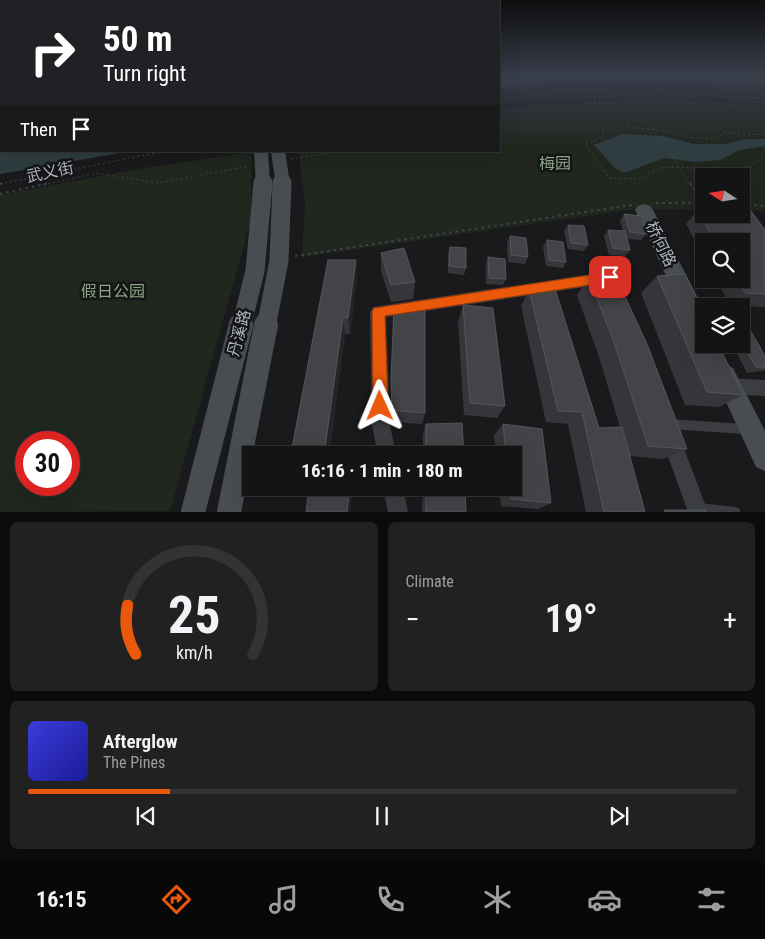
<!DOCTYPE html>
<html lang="en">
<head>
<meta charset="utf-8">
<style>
  :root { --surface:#141415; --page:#212122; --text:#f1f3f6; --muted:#9d9ea0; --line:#333334; --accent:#ea580c }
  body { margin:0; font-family:"Roboto Condensed","Noto Sans SC",sans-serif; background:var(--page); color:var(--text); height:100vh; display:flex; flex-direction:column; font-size:19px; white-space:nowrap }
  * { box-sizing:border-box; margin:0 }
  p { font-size:16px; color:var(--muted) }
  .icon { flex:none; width:28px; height:28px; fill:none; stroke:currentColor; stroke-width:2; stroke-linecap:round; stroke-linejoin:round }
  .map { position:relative; height:512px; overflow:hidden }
  .drawer { display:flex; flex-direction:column; gap:10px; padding:10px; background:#0b0b0c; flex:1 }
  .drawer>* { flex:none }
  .top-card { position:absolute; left:0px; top:0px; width:500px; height:152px; box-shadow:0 5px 20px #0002,0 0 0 1px var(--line); background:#202124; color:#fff; overflow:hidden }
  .needle { width:32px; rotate:282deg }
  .tools { position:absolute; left:695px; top:168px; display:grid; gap:10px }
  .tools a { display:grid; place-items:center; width:55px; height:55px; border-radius:0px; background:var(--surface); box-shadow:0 5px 20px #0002,0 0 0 1px var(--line); font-size:25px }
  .speed { position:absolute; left:15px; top:431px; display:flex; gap:10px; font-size:25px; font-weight:700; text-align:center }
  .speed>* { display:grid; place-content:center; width:65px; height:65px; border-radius:50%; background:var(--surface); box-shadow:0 5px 20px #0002,0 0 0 1px var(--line); line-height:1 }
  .speed .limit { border:8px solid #d22; background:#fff; color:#111 }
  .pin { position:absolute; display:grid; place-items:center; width:42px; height:42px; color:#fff; margin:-21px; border-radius:10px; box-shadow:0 2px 8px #0006 }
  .me { position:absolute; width:55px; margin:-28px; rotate:359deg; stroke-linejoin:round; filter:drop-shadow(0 0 4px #0008) }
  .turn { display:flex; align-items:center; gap:18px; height:105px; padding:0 20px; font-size:22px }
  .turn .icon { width:65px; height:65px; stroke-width:2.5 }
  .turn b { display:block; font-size:35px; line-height:42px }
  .then { display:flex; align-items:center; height:48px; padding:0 20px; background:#0003; gap:10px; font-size:19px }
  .big { font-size:38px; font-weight:700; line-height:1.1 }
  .drawer .card { flex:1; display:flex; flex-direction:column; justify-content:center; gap:8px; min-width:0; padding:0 18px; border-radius:8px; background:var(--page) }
  .drawer .dial { align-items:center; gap:0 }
  .dial svg { height:130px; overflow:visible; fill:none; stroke:var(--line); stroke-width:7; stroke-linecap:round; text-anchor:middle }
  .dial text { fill:var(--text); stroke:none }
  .song { display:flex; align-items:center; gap:15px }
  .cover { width:60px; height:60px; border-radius:8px; background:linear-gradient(135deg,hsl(240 70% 55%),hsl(240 70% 35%)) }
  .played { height:5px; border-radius:2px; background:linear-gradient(90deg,var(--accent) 20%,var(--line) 20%) }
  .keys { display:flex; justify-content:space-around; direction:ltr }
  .heat { display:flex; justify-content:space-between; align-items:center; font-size:28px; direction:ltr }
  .drawer .tiles { flex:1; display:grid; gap:10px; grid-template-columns:1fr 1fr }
  .card:last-child { grid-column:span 2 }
  .trip { position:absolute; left:242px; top:446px; width:280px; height:50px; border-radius:0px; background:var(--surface); box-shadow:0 5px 20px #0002,0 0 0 1px var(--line); font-weight:700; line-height:50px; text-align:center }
  .tabs { display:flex; height:80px; justify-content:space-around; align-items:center; background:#080808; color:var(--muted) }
  .tabs .icon { width:35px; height:35px }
  .tabs .active { color:var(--accent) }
  .tabs b { font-size:22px; color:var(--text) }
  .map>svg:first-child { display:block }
  .green { fill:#20271f; fill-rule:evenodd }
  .water { fill:#2f3d41 }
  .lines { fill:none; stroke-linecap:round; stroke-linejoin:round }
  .path-far1 { stroke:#404448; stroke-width:1; stroke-dasharray:2 3; stroke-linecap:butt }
  .path { stroke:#404448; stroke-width:2; stroke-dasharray:2.5 4; stroke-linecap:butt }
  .lane { fill:#3b3d41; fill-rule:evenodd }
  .street { fill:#3b3d41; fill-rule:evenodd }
  .secondary { fill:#484d51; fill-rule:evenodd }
  .secondary-bridge-far2 { stroke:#484d51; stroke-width:14 }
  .secondary-bridge-far1 { stroke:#484d51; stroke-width:19 }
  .secondary-bridge { stroke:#484d51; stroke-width:24 }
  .wall { fill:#36363a }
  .shaded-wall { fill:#252528 }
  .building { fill:#434448; stroke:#53565a }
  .route { fill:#ea580c; stroke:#983908 }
  .labels { text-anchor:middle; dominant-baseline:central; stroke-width:5; stroke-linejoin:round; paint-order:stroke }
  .park-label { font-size:16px; fill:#88a783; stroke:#151517 }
  .street-label { font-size:16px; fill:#acb4bc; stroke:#151517 }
</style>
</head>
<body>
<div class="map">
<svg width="765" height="512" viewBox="0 0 765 512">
  <rect width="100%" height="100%" fill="#1a1a1c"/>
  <g class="green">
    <polygon points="677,102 765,107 765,211 741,211 741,176 704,176 704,210 635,209 302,257 305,201 298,151 499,151 499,111 598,103"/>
    <path d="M252 152 251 220 170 511 0 512V195L138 169ZM26 442H69V485H26Z"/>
  </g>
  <g class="water">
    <polygon points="0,76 1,151 131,151 0,174"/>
    <polygon points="499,76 648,76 550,80 499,88"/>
    <polygon points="655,76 765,76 765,85"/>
    <polygon points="622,134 663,136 694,144 726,144 745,139 765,139 765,146 740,150 720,160 696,162 664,158 624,173 616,169 594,145"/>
  </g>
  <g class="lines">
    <g class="path-far1">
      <polyline points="718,96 765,103"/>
      <polyline points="499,100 542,95 575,98 658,93 765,98"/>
      <polyline points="636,103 691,185"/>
      <path d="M499 111C588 100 676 99 765 107"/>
      <polyline points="765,134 743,135 725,132 716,139 685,137 665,131 622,126 604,129 603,138 585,144 609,178 639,179 661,168 686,167 732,175 752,165 765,155"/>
      <polyline points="291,159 340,151"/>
      <polyline points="0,184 165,151"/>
      <polyline points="43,185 97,173 158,183 249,166"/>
    </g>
    <g class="path">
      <polyline points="690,183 703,202"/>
      <polyline points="0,184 3,183"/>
      <polyline points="0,194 49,183"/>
      <polyline points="656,203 704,203"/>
      <polyline points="741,204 765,206"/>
      <polyline points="295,256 632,205"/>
    </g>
    <g class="lane">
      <polygon points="669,419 745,424 748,426 750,429 748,432 745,434 669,429 666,427 664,424 666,421"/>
      <polygon points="699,503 735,507 739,508 740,512 695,512 694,508 695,504"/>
    </g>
    <g class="street">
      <polygon points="605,272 610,274 612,278 610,282 605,284 386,317 390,425 396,455 378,455 372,425 370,312 373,307"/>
      <polygon points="730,378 765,380 765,396 730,394 724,392 721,386 724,380"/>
      <polygon points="670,428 677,430 708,512 688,512 661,437 663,430"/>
      <polygon points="383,488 403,488 408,512 388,512"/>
    </g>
    <g class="secondary">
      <polygon points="644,204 650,206 653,210 704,310 704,342 696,339 635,210 638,206"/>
      <polygon points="725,365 733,368 765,431 765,471 756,467 714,376 717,368"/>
    </g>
    <g class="secondary-bridge-far2">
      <polyline points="261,151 263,185"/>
      <polyline points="278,151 283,185"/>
    </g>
    <g class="secondary-bridge-far1">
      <polyline points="241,327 255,271 263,183"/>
      <polyline points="266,327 279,261 282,183"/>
    </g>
    <g class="secondary-bridge">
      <polyline points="193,512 241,325"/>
      <polyline points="229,512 266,325"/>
    </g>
  </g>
  <g class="wall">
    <polygon points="697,211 765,230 765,307 730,305 716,279 741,279 741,241 704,241 704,257 686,224"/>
    <polygon points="624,214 646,234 641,240 627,239 630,250 625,256 609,255 604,236 608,230 623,231 620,221"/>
    <polygon points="568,225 588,245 584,251 568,249 564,231"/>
    <polygon points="510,236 528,257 525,264 508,262 507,243"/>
    <polygon points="547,240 566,262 563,268 546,266 543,247"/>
    <polygon points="450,247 466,268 464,275 448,273 448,253"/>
    <polygon points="381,253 415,282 413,299 391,302 381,271"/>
    <polygon points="488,257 506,279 503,285 486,284 486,264"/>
    <polygon points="657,276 743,395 719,407 685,405 641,293"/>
    <polygon points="357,277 350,334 345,334 329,455 292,455 291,453"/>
    <polygon points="589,278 687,449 664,459 630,456 645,512 586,512 568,424 546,422 521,306 529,289 599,428 620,427 599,357 577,295"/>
    <polygon points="463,305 505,406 497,418 464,415 458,322"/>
    <polygon points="394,306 425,413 422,424 392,422 391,393"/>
    <polygon points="741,320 765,356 765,370 761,371 747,373 732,344 741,344"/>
    <polygon points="426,424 464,455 423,455 423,435"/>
    <polygon points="503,424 551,503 538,509 501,506 499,488 514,488 514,455 496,455 494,435"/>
    <polygon points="423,488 465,488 466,512 422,512"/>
  </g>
  <g class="shaded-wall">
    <polygon points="356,260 357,277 350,334 348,318"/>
    <polygon points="343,318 345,334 329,455 324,455"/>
    <polygon points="350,488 353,488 350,512 347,512"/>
  </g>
  <g class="building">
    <polygon points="697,211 704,211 704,214 741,214 741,211 751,211 765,230 765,294 745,293 737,279 741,279 741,241 715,241"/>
    <polygon points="624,214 641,216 646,234 630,232"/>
    <polygon points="568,225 584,226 588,245 571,243"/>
    <polygon points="608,230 625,231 630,250 613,248"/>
    <polygon points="510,236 526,238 528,257 511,255"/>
    <polygon points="547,240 563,242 566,262 549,260"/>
    <polygon points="450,247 466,248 466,268 449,266"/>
    <polygon points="404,248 415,282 391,285 381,253"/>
    <polygon points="488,257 505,259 506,279 489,278"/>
    <polygon points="328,260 356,260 348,318 343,318 324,455 291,453"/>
    <polygon points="685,274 704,313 704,344 718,344 743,395 707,392 657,276"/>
    <polygon points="615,275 647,344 687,449 648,446 614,342 589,278"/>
    <polygon points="529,289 555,289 599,428 622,427 645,512 604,512 582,412 558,411"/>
    <polygon points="463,305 493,308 505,406 470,403"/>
    <polygon points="394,306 425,307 425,413 392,410 391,380"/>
    <polygon points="741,320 745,321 765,356 765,367 756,367 741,341"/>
    <polygon points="462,423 464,455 426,455 426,424"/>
    <polygon points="503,424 542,429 551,503 511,499 509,488 514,488 514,455 506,455"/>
    <polygon points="309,488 350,488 347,512 306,512"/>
    <polygon points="426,488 465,488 466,512 426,512"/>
    <polygon points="664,510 706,510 706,512 665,512"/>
  </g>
  <linearGradient id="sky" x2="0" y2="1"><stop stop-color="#0e0e0f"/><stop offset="0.52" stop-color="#383e4b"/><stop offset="1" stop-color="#383e4b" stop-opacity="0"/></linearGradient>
  <rect width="765" height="147" fill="url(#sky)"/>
  <polygon class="route" points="610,272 614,274 616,277 614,280 610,282 385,316 388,406 386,412 380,414 375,412 373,406 372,312 374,308"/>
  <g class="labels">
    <g class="park-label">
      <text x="555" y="163">梅园</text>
      <text x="113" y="291">假日公园</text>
    </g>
    <g class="street-label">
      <text transform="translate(50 172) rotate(-12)">武义街</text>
      <text transform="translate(661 244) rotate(64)">桥何路</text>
      <text transform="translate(239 333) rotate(-75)">丹溪路</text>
    </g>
  </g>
</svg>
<div class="tools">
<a><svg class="needle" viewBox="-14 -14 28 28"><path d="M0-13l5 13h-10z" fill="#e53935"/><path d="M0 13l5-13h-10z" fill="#9d9ea0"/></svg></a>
<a><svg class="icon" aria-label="search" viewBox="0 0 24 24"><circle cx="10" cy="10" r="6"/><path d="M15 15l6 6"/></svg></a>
<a><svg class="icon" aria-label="layers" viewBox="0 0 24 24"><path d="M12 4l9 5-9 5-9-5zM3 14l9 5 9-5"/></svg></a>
</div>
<div class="speed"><div class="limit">30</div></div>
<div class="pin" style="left:610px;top:277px;background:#d93025"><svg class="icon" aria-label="arrive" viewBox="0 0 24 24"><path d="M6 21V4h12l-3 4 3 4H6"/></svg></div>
<svg class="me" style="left:380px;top:406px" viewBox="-20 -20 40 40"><path d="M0-17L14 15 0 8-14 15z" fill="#ea580c" stroke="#fff" stroke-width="4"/></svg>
<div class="trip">16:16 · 1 min · 180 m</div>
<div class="top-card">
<div class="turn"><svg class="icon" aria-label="right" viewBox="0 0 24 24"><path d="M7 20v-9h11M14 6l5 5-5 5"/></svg><div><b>50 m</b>Turn right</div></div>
<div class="then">Then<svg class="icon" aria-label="arrive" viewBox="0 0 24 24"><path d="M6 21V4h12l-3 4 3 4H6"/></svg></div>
</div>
</div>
<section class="drawer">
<div class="tiles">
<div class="card dial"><svg viewBox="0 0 100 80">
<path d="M14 69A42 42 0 1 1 86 69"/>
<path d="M14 69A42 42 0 0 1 9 39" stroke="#ea580c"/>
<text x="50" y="56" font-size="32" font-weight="700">25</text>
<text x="50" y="72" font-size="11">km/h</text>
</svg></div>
<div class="card"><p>Climate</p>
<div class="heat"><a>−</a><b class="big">19°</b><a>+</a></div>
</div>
<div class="card">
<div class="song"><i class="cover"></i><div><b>Afterglow</b><p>The Pines</p></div></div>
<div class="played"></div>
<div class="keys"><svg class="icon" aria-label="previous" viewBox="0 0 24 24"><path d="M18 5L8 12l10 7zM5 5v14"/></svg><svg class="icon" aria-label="pause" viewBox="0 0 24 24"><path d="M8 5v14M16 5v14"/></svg><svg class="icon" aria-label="next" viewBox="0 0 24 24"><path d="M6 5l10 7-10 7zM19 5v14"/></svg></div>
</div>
</div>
</section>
<nav class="tabs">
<b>16:15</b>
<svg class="icon active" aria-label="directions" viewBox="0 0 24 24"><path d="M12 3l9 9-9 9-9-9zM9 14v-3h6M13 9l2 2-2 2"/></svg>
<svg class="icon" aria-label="music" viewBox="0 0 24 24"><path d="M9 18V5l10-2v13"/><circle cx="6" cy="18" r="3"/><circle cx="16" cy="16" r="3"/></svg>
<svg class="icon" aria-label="phone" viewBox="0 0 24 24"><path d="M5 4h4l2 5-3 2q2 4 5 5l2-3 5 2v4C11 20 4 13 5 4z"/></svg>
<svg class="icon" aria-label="climate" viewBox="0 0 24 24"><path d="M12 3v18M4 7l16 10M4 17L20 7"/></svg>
<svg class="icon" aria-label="car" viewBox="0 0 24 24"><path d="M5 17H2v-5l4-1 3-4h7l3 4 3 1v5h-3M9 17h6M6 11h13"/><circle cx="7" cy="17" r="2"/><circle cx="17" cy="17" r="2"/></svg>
<svg class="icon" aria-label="filters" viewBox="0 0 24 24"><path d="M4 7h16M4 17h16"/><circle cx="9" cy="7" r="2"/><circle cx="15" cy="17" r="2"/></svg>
</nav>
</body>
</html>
